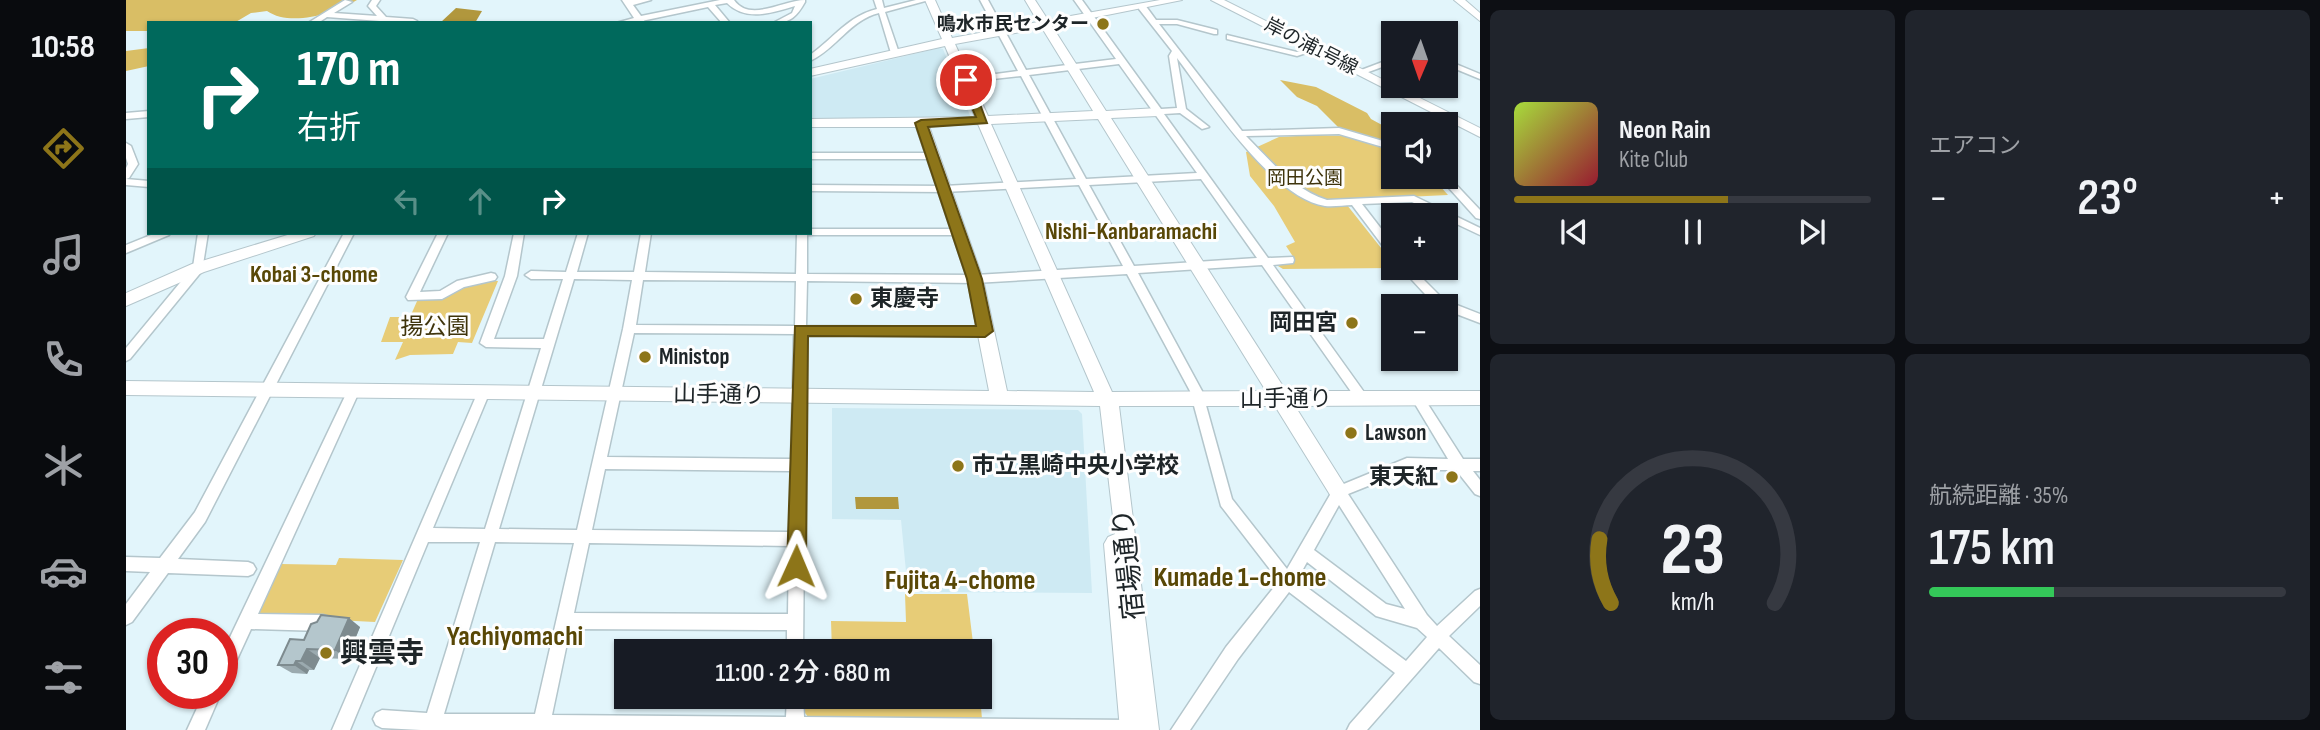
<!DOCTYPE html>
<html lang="ja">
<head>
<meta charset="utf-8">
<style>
  :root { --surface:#171b24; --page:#20242c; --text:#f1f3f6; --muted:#9ea1a6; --line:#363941; --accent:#8d7519 }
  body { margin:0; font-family:"Sofia Sans Condensed","Noto Sans JP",sans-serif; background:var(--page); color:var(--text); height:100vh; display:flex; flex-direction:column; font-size:26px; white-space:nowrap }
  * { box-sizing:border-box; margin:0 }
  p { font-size:23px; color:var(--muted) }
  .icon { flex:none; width:38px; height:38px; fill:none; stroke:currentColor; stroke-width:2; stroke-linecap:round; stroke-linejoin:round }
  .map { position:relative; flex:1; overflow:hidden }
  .panel { display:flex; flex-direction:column; gap:10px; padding:10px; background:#0d0f14; width:840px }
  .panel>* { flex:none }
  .guide { position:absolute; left:21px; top:21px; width:665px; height:214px; border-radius:0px; box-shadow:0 2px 5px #0004; background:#00695c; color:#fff; overflow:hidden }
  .needle { width:46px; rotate:182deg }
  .fabs { position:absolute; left:1255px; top:21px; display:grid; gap:14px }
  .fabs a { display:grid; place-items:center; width:77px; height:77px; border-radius:0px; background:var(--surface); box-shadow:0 2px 5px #0004; font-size:35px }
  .speed { position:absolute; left:21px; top:618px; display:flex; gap:14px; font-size:35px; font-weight:700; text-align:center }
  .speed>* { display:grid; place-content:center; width:91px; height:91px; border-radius:50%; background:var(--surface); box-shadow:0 2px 5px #0004; line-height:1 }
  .speed .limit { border:10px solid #d22; background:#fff; color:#111 }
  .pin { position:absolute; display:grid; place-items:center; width:60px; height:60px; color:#fff; margin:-30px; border:4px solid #fff; border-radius:50%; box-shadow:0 2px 7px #0007 }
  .me { position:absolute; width:77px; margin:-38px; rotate:1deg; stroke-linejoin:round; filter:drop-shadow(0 0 5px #0008) }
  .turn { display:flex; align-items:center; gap:24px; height:147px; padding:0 35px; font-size:32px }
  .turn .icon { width:91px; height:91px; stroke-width:2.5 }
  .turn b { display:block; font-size:49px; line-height:60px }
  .lanes { display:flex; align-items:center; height:66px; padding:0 35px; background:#0003; justify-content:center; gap:35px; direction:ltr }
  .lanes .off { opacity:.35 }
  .big { font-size:52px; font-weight:600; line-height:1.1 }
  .panel .card { flex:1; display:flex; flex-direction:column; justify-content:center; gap:10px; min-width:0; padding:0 24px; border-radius:10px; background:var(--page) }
  .panel .dial { align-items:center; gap:0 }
  .dial svg { height:182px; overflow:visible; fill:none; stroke:var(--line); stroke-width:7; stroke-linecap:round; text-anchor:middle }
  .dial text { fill:var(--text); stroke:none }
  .song { display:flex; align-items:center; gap:21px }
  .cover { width:84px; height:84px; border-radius:10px; background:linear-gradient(135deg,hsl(80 70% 55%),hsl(350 70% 35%)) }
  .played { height:7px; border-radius:4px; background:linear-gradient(90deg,var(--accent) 60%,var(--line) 60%) }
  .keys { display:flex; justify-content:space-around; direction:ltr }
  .heat { display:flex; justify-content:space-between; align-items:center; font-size:38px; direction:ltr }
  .charge { height:10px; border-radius:5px; background:linear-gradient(90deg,#34c759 35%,var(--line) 0) }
  .panel .tiles { flex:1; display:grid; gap:10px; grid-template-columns:repeat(2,1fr) }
  .trip { position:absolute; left:488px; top:639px; width:378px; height:70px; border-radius:0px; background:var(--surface); box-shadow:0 2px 5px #0004; font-weight:600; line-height:70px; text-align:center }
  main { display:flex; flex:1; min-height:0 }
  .dock { display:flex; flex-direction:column; width:126px; justify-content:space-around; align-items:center; background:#090b0e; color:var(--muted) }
  .dock .icon { width:49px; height:49px }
  .dock .selected { color:var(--accent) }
  .dock b { font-size:32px; color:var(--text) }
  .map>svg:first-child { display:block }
  .built { fill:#ceeaf3 }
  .green { fill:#e7cc77 }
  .forest { fill:#d9be65 }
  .water { fill:#b1973d }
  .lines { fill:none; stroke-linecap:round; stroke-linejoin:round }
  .street-casing { stroke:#b4c6cc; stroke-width:3 }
  .secondary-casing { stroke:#b4c6cc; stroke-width:2 }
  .street { fill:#fff; fill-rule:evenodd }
  .secondary { fill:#fff; fill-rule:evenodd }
  .wall { fill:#9baaaf }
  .shaded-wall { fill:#7e8b8f }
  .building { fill:#b4c6cc; stroke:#7e8b8f; stroke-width:2 }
  .route { fill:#8d7519; stroke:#5c4c10; stroke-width:2 }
  .poi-dot { fill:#8d7519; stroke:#fefefe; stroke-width:2.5 }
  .labels { text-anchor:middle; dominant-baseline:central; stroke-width:6; stroke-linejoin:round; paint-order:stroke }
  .far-poi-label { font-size:19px; font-weight:bold; fill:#1e2528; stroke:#fefefe; text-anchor:end }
  .far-street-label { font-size:19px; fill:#1e2528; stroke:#fefefe }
  .far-park-label { font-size:19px; fill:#3f340c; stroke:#fefefe }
  .poi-label { font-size:23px; font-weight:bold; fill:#1e2528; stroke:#fefefe; text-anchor:start }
  .park-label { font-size:23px; fill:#3f340c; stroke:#fefefe }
  .street-label { font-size:23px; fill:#1e2528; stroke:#fefefe }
  .neighbourhood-label { font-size:24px; font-weight:bold; fill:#584706; stroke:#fefefe }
  .near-street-label { font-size:28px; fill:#1e2528; stroke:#fefefe }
  .near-neighbourhood-label { font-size:28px; font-weight:bold; fill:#584706; stroke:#fefefe }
  .near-poi-label { font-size:28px; font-weight:bold; fill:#1e2528; stroke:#fefefe; text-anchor:start }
</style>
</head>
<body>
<main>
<nav class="dock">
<b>10:58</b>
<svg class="icon selected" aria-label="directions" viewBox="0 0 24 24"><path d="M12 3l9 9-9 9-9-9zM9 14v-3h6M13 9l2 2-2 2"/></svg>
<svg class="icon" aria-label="music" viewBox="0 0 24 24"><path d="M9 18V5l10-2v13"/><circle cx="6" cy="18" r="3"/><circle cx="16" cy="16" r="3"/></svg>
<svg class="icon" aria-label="phone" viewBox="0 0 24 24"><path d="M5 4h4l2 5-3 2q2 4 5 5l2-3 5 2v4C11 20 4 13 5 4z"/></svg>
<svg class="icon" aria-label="climate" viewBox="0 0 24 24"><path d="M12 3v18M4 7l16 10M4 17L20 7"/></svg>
<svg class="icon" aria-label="car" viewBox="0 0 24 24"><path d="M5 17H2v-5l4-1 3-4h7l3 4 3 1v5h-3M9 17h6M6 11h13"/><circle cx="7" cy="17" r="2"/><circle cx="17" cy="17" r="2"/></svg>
<svg class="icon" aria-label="filters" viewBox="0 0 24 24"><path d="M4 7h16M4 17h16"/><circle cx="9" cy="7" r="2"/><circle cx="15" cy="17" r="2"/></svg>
</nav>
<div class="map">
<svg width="1354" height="730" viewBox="0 0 1354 730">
  <rect width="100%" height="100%" fill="#e2f5fb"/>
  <g class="built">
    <polygon points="813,48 817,49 845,118 684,120 684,79"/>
    <polygon points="706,408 952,410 956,414 966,593 782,592 775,520 706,519"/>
  </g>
  <g class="green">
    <polygon points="1188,135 1223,136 1267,152 1267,177 1306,177 1322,195 1217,200 1267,263 1267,268 1157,269 1142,260 1168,258 1160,246 1169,242 1148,206 1124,176 1120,152 1153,137"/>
    <polygon points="353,281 372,281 346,343 332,342 327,354 284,355 269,360 277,342 255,342 264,317 284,317 292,299 315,299"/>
    <polygon points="213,558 277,560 249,622 131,616 155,564 210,565"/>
    <polygon points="779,594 841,594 848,651 706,651 705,621 780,622"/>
    <polygon points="854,696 856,719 683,718 679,713 679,697"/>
  </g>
  <g class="forest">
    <path d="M0 0H231C208 14 164 27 141 11L125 13 108 23H23V31H0Z"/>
    <polygon points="23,48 23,66 0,71 0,51"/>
    <polygon points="1154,80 1190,87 1241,113 1245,119 1267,131 1267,145 1213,128 1191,106 1171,97"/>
  </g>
  <g class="water">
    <polygon points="330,8 356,11 349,23 314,23"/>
    <polygon points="729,497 772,497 773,509 730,509"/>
  </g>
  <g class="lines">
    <defs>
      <g id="street">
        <polygon points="219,0 226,2 208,13 251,16 242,6 246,0 254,0 250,6 260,17 287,19 291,21 280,23 201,17 192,23 182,23"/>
        <path d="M496 0H525L507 5 515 16 594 0H608C624 23 657 0 679 0V2C671 16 665 23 647 23L666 13 669 6C646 13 620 22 601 3L589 5 604 23H596L582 7 506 23H490L508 18Z"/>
        <path d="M748 0H756L758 8 790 0H803L759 12 773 53 772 55 765 53 753 13C724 20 710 49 684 61V55C708 38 722 16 751 9Z"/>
        <path d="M854 0H862L900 70 990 59 948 0H956L1035 109 1051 108 1043 56 1046 51 1013 9V5H1019L1030 20H1051L1091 30V34H1088L1051 24H1033L1116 131 1213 128 1267 144V150L1213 134 1120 136C1145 161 1167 189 1201 200L1288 196 1354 228V235L1320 219V215H1312L1286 202 1236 204 1267 244V255L1263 254 1226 205C1218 205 1208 207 1199 206 1146 198 1082 99 1051 58L1060 109 1083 127 1076 129 1054 113 1038 114 1142 258 1167 257 1168 260 1167 263 1147 265 1243 399 1241 403H1233L1136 265 1012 273 1076 391 1106 499 1161 569 1208 488 1281 458 1322 459 1286 399 1288 395H1296L1337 459H1354V471H1347L1354 480V496L1349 494 1330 470H1282L1222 494 1301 615 1311 626 1349 591 1354 589V606L1323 636 1354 665V684L1348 682 1313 648 1241 730H1221L1224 724 1269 673 1163 592 1112 659 1064 730H1045L1100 647 1153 581 1095 506 1064 391 1001 274 849 283 681 281 680 326 859 327 865 331 859 335 680 334 677 651H661V630L444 629 426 715 660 717 661 696H677L678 717 1007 720 1013 723 1015 730H295L256 728 250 725 247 719 250 713 256 710 301 713 354 542H302L224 730H206L351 394 353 390H361L363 394 307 528 359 529 415 348 360 347 354 343 379 276 388 233H398L391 276 368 339H418L437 279H405L399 275 405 271 440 272 452 233H462L451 272H508L515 233H525L519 272 670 274 671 233H684V229H832L837 232 832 235H681V274L849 275 997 266 953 185 818 192 684 191V185L818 186 950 179 895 76 840 82 836 80 840 78 892 71ZM993 64 1071 173 960 179 903 75ZM1075 179 1131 258 1008 266 963 185ZM448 279 506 280 497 329 451 530 373 529ZM517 280 670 281 669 326 510 325ZM508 333 668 334 665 459 481 457ZM479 469 665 471 664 532 466 530ZM1213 505 1279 609 1260 604 1188 550ZM369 542 448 543 409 714H318ZM463 543 663 546 662 614 448 613ZM1181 562 1250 616 1291 628 1301 637 1280 661 1171 580Z"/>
        <polygon points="1101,35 1171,52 1188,47 1192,49 1171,56 1101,39"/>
        <polygon points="1267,58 1267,63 1237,74 1230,72"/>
        <polygon points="1320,60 1354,74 1354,79 1320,65"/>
        <polygon points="23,111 23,117 0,119 0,113"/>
        <polygon points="0,143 5,146 12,164 3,178 0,179 0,168 2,164 0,158"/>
        <polygon points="684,153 806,153 811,156 806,159 684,159"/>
        <polygon points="1320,174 1354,210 1354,219 1350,218 1313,177 1320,177"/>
        <polygon points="0,179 23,181 23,187 0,185"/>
        <polygon points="30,233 44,233 43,235 0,253 0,245"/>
        <polygon points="72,233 82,233 76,271 4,359 0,361 0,348 67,267"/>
        <polygon points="218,233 228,233 79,522 52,559 122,562 127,564 130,569 127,574 122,576 42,573 6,622 0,625 0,604 24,572 0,571 0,557 34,558 69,512"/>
        <polygon points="312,233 322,233 294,292 314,291 331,281 365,273 369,274 371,277 369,280 338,287 316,299 282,300 280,297"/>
        <polygon points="1275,268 1286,268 1318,300 1354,314 1354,323 1320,310 1320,306 1310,306"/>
        <polygon points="227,387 231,388 233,392 132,614 197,615 203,617 205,623 203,629 197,631 125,629 102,679 96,681 96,654 221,392 223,388"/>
        <polygon points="78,693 95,693 79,730 61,730"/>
      </g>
      <g id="secondary">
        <path d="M799 0H809L826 38 912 22 899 0H909L922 20 1034 0H1056L926 26 980 111 1032 108 1038 112 1032 116 985 118 1160 391H1354V405L1169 406 1223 492 1220 498 1213 501 1206 498 1149 406H993L1033 730H994L978 544 982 537 989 534 974 406 0 395V381L863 391 841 279 790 127H684V119L849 117 819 46 684 76V69L816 39ZM916 28 967 111 862 116 829 44ZM972 119 1140 391 986 392 865 124ZM852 124 968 392 881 391 857 279 803 126Z"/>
        <polygon points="1085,0 1098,0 1354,128 1354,137"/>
        <polygon points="1328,0 1339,0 1354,13 1354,21"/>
        <polygon points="513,16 517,17 519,23 509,23 508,19"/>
        <polygon points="168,233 190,233 188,236 78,272 0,306 0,293 66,264"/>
      </g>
    </defs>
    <use href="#street" class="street-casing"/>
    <use href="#secondary" class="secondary-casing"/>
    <use href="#street" class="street"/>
    <use href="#secondary" class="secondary"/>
  </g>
  <polygon class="wall" points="191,622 234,627 221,659 194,658 188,670 183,670 181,674 166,673 152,665 178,640"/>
  <g class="shaded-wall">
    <polygon points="223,618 234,627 221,659 209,650"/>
    <polygon points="181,649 194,658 188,670 175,661"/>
    <polygon points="170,661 183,670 181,674 168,665"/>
  </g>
  <polygon class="building" points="195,615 223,618 209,650 181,649 175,661 170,661 168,665 152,665 164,639 178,640 185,624 191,622"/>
  <polygon class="route" points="840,77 845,80 861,123 802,127 856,279 867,331 859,337 682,336 680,566 677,573 670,575 664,573 661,566 669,326 850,326 841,279 789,123 795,120 850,117 834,80"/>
  <g class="poi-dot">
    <circle cx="977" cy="24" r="7"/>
    <circle cx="730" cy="299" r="7"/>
    <circle cx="1226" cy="323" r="7"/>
    <circle cx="519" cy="357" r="7"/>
    <circle cx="1225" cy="433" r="7"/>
    <circle cx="832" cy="466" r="7"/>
    <circle cx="1326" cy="477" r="7"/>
    <circle cx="200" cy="653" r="7"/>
  </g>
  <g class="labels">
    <g class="far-poi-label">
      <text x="963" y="24">鳴水市民センター</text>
    </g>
    <g class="far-street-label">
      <text transform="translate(1185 47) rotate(27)">岸の浦1号線</text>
    </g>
    <g class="far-park-label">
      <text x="1179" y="178">岡田公園</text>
    </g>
    <g class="poi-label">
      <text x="744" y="299">東慶寺</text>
      <text x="1212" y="323" text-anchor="end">岡田宮</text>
      <text x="533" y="357">Ministop</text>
      <text x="1239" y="433">Lawson</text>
      <text x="846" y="466">市立黒崎中央小学校</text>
      <text x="1312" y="477" text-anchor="end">東天紅</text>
    </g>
    <g class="park-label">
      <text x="309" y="327">揚公園</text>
    </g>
    <g class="street-label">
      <text transform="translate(593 395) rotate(1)">山手通り</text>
      <text x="1160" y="399">山手通り</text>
    </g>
    <g class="neighbourhood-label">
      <text x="1005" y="231">Nishi-Kanbaramachi</text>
      <text x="188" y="274">Kobai 3-chome</text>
    </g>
    <g class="near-street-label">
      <text transform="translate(1003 564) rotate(-96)">宿場通り</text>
    </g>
    <g class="near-neighbourhood-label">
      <text x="1114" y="577">Kumade 1-chome</text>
      <text x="834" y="580">Fujita 4-chome</text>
      <text x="389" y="636">Yachiyomachi</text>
    </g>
    <g class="near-poi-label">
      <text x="214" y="653">興雲寺</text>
    </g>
  </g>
</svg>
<div class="fabs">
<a><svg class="needle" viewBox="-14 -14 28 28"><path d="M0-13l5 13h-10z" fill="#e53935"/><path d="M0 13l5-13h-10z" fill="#9ea1a6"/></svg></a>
<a><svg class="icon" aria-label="sound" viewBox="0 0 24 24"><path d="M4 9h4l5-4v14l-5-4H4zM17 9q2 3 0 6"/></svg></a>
<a>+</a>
<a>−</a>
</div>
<div class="speed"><div class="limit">30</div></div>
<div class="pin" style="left:840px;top:80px;background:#d93025"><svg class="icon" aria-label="arrive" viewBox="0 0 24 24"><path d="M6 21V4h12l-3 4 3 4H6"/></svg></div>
<svg class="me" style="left:670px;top:566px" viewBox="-20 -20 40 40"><path d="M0-17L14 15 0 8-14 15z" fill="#8d7519" stroke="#fff" stroke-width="4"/></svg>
<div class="trip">11:00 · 2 分 · 680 m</div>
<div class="guide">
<div class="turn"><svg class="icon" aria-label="right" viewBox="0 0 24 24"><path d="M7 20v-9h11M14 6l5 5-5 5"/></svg><div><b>170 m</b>右折</div></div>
<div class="lanes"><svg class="icon off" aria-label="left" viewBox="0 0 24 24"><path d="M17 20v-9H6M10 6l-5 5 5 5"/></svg><svg class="icon off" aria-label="ahead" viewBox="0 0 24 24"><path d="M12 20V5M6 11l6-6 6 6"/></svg><svg class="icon" aria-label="right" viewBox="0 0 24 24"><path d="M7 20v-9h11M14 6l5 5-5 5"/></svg></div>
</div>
</div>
<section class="panel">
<div class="tiles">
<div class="card">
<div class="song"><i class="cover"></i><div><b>Neon Rain</b><p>Kite Club</p></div></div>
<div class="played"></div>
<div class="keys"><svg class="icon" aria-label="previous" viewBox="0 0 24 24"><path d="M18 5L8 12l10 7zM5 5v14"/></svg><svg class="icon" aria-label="pause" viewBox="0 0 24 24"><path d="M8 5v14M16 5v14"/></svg><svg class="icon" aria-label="next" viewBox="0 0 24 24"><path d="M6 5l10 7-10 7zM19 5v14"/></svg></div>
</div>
<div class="card"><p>エアコン</p>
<div class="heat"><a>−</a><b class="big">23°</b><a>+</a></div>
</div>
<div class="card dial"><svg viewBox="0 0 100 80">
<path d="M14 69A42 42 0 1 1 86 69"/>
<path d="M14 69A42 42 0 0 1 9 41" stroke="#8d7519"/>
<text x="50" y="56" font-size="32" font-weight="700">23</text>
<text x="50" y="72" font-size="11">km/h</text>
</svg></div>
<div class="card"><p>航続距離 · 35%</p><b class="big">175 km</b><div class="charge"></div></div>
</div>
</section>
</main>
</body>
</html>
